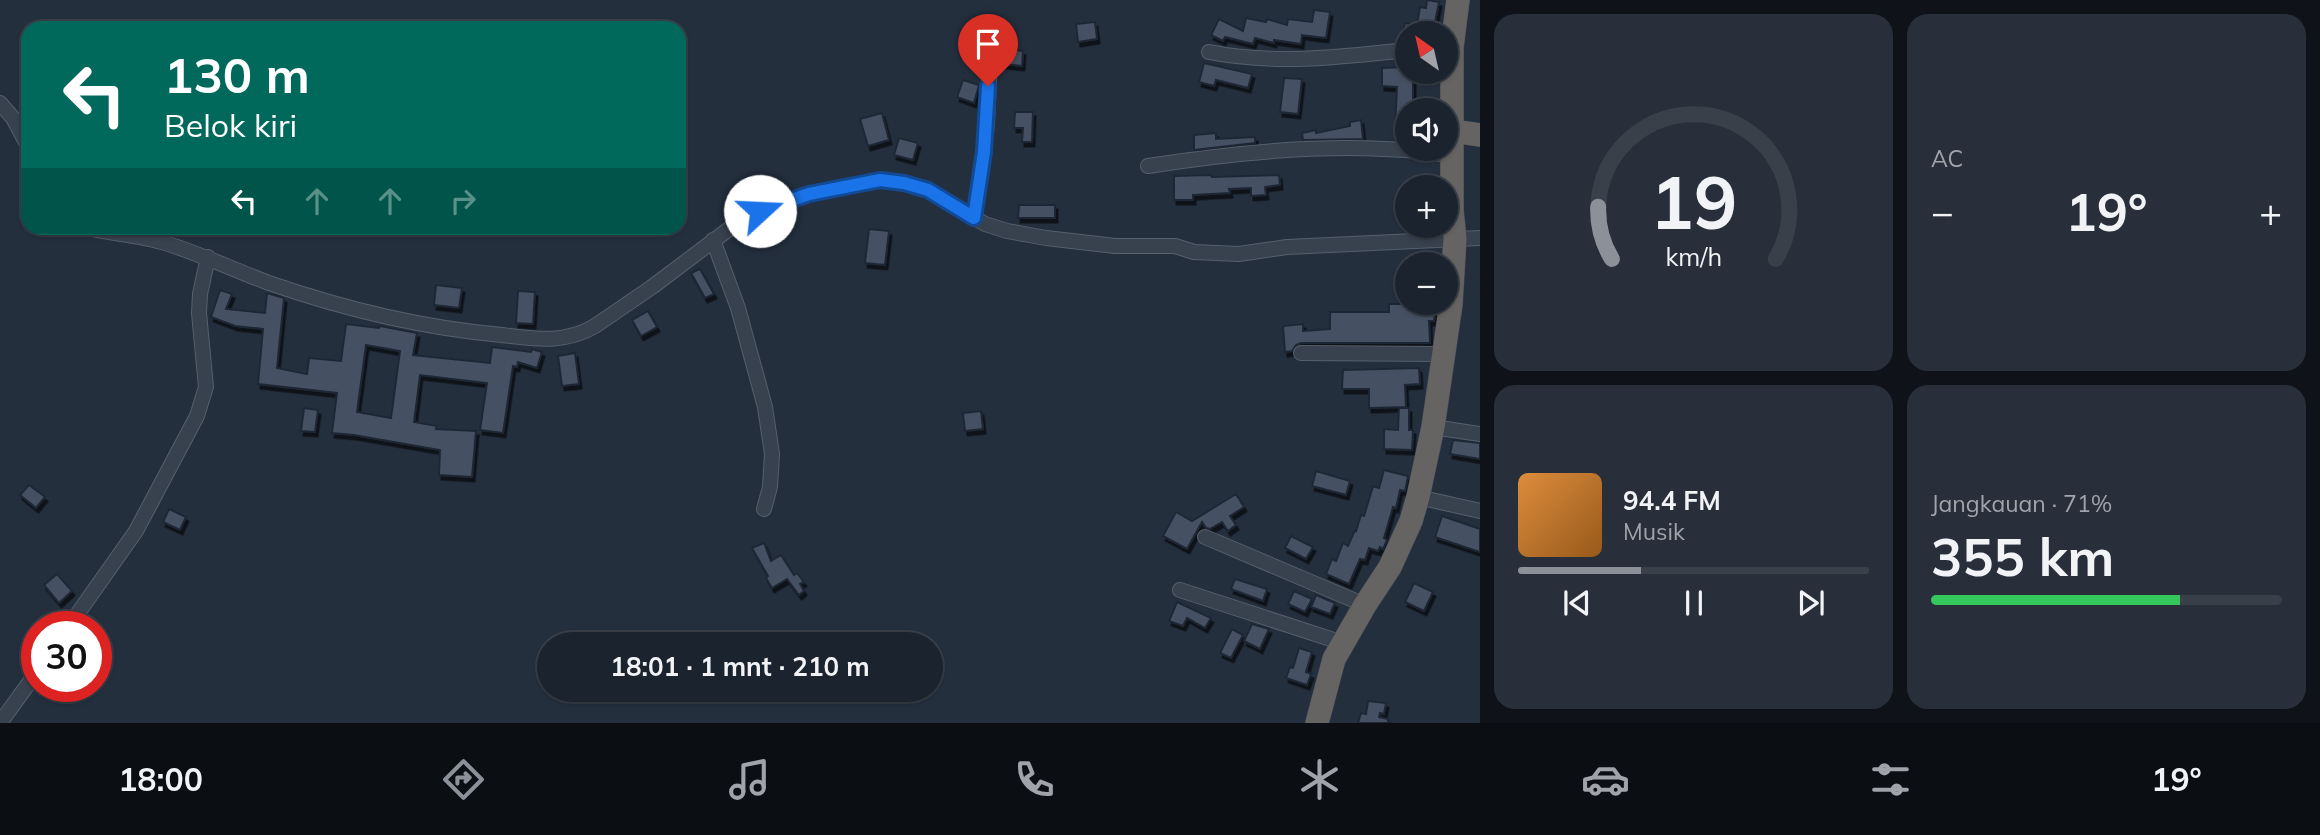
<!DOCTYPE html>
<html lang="id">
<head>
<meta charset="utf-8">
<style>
  :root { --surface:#1b232e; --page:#282f3a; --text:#f1f3f6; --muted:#a0a4aa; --line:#39404a; --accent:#8c9099 }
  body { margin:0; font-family:Mulish,sans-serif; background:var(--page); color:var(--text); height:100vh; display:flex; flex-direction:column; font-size:26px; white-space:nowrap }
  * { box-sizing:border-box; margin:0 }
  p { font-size:23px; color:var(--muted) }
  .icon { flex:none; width:38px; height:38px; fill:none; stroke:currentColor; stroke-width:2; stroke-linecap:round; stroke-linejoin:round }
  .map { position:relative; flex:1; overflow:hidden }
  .panel { display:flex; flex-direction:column; gap:14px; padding:14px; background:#0f1319; width:840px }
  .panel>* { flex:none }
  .hud { position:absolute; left:21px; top:21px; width:665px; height:214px; border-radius:21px; box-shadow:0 2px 5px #0004,0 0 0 2px var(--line); background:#00695c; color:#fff; overflow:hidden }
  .needle { width:46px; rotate:326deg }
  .tools { position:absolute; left:1395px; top:21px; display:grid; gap:14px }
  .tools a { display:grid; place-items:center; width:63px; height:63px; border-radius:50%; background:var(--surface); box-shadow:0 2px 5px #0004,0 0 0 2px var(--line); font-size:35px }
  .speed { position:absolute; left:21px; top:611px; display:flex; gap:14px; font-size:35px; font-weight:700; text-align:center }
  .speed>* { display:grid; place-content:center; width:91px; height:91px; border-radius:50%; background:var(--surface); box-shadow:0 2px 5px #0004,0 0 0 2px var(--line); line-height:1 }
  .speed .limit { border:10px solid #d22; background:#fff; color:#111 }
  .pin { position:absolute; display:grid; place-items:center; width:60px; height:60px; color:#fff; margin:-72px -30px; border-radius:50% 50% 50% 0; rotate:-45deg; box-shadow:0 0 7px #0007 }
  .pin .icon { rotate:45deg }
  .me { position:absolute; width:77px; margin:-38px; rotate:70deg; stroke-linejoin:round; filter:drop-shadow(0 0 5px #0008) }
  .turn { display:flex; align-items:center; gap:24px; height:147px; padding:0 28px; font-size:32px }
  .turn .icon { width:91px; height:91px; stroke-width:2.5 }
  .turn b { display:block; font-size:49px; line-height:60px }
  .lanes { display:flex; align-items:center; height:66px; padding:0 28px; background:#0003; justify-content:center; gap:35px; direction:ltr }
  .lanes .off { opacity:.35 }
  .big { font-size:52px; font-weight:700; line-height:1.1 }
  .panel .widget { flex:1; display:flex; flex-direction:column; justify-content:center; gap:10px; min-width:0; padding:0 24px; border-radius:21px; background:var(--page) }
  .panel .dial { align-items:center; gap:0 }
  .dial svg { height:182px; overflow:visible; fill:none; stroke:var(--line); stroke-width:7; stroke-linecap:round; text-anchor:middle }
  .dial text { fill:var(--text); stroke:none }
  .song { display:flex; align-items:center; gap:21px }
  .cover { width:84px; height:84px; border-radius:10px; background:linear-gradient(135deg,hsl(30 70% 55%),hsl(30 70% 35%)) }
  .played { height:7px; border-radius:4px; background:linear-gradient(90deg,var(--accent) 35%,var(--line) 35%) }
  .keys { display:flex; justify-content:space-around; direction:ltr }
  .heat { display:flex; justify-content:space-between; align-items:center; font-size:38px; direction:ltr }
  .charge { height:10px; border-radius:5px; background:linear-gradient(90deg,#34c759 71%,var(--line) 0) }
  .panel .tiles { flex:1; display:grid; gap:14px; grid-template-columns:repeat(2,1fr) }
  .trip { position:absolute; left:537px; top:632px; width:406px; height:70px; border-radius:35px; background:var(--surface); box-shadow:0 2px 5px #0004,0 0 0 2px var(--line); font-weight:700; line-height:70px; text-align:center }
  .tabs { display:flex; height:112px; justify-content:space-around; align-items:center; background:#0b0e12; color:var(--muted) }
  .tabs .icon { width:49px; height:49px }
  .tabs .selected { color:var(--accent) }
  .tabs b { font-size:32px; color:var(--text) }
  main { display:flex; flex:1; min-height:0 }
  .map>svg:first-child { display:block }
  .building { fill:#455162; stroke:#1f2835; stroke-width:2; fill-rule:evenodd; filter:url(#shadow) }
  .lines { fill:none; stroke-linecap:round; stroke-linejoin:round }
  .minor-casing { stroke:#565f6c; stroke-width:16 }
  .trunk-casing { stroke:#434c59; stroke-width:24 }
  .minor { stroke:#38414e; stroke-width:14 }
  .trunk { stroke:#656462; stroke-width:23 }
  .route-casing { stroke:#114b97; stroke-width:18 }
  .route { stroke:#1a73e8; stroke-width:12 }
</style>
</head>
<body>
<main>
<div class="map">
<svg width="1480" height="723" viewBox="0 0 1480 723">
  <defs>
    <filter id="shadow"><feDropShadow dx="2.5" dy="4.5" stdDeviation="0" flood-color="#0009"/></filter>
  </defs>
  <rect width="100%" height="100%" fill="#242f3e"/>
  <g class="building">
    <polygon points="1427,0 1439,2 1434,27 1426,27 1433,29 1433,33 1403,33 1405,23 1417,25 1420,7 1426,8"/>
    <polygon points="1314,10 1330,12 1326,38 1302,35 1301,44 1274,40 1274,43 1255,38 1253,44 1225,37 1223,41 1211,35 1219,19 1243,31 1246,18 1266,22 1267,19 1287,25 1288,19 1312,22"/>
    <polygon points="1095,22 1097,39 1078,42 1076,24"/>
    <polygon points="1005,49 1023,51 1022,66 1004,64"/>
    <polygon points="1204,63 1252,74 1248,88 1216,80 1214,86 1199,82"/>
    <polygon points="1407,67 1407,72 1413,72 1413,101 1438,101 1438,110 1407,110 1407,128 1395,128 1397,87 1382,86 1382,68"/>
    <polygon points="1284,78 1302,79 1298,114 1280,112"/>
    <polygon points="963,80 979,85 974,103 957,97"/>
    <polygon points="1015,112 1033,112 1032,142 1022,142 1023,128 1014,128"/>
    <polygon points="882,113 889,140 868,146 860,119"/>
    <polygon points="1361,120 1363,139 1303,140 1302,133 1316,130 1316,133 1350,126 1350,122"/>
    <polygon points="1216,133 1216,139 1255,137 1255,143 1194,150 1194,135"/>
    <polygon points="899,138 918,143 913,160 894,155"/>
    <polygon points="1211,175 1212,177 1279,175 1280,185 1265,187 1266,195 1251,196 1251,188 1229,189 1230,193 1193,195 1193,200 1174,200 1174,176"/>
    <polygon points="1019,205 1055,205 1055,218 1018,218"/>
    <polygon points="869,229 889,231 885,265 865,263"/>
    <polygon points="700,269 714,294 705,298 691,273"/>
    <polygon points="436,285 462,288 459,308 434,305"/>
    <path d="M220 290 232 294 226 309 265 313 267 293 284 298 277 368 307 374 309 358 341 361 346 324 379 328 380 326 417 333 413 355 490 363 492 347 531 352 532 349 542 352 537 368 518 362 517 367 513 366 503 433 480 430 487 383 420 375 414 422 437 426 436 429 476 431 472 477 439 475 440 450 354 435 332 433 337 393 258 384 263 329 235 326 211 317ZM366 345 400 351 391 418 357 412Z"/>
    <polygon points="518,291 535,292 533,324 516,323"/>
    <polygon points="1389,304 1437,304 1434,321 1429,321 1430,343 1301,343 1296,345 1292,351 1285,352 1283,326 1303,324 1303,331 1330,329 1330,312 1389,312"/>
    <polygon points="648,311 657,327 641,336 632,320"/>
    <polygon points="575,353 579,384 562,386 558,356"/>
    <polygon points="1419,368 1420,384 1405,385 1406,407 1369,408 1369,389 1342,389 1343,370"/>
    <polygon points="304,408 318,410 315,432 301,431"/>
    <polygon points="1399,408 1409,408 1409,430 1413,430 1412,450 1384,449 1384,429 1398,430"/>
    <polygon points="981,411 983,429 965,431 963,413"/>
    <polygon points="1453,440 1480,443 1480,459 1450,454"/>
    <polygon points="1384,470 1408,476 1405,491 1400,490 1396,508 1393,507 1384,538 1387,540 1383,549 1380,547 1378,551 1369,548 1365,560 1360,559 1349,584 1326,574 1332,559 1336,561 1343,543 1348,546 1355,530 1356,531 1361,515 1364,516 1373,486 1379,488"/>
    <polygon points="1316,471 1350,481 1346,495 1312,486"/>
    <polygon points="29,485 45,497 36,508 20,495"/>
    <polygon points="1236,494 1244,507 1230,516 1236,525 1228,531 1222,522 1210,529 1206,528 1202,522 1187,549 1163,536 1176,512 1192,521"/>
    <polygon points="169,509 186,517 180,530 163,522"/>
    <polygon points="1442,516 1480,529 1480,552 1435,537"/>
    <polygon points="1291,536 1313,547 1306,559 1285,548"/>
    <polygon points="764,543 771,561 781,555 794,575 797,573 804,582 800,584 804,591 799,595 787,579 772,588 766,578 768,576 752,548"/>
    <polygon points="57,574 72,591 59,603 44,585"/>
    <polygon points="1235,579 1267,589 1263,601 1231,589"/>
    <polygon points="1414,583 1433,592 1424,611 1405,602"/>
    <polygon points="1294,591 1312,599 1305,612 1288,604"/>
    <polygon points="1316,595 1335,603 1330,614 1311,607"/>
    <polygon points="1177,602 1211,618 1205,628 1187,618 1183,626 1169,621"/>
    <polygon points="1252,624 1269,629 1260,649 1244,641"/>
    <polygon points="1232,629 1243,635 1231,658 1220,653"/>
    <polygon points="1299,648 1312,652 1306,672 1311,674 1307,685 1286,678 1290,667 1293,668"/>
    <polygon points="1368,701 1386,703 1384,714 1380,713 1379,717 1388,719 1388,723 1358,723 1361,713 1366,714"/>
  </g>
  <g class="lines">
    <defs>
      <g id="minor">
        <path d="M1209 52C1275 65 1341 57 1407 50"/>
        <polyline points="0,103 13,118 28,146"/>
        <path d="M1148 166C1225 154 1306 145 1384 149 1408 150 1431 151 1454 157"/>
        <polyline points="974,218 987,125 990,57"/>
        <path d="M87 228C113 234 140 235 165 243 201 254 234 270 269 283 344 309 423 328 502 335 534 339 565 344 595 326L652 287 737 223 760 211 809 194 880 180 904 183 928 190 985 224 1007 231 1046 238 1115 246H1175L1194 252 1239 254 1287 247 1480 238"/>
        <polyline points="713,240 738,308 765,407 772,454 770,487 764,509"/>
        <polyline points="1301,353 1443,354"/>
        <polyline points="1433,427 1480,434"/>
        <polyline points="1418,497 1480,511"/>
        <polyline points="1205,537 1365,605"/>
        <polyline points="1180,590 1343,643"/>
        <polyline points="69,626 136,531 197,416 206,387 199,313 200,294 208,257"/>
        <polyline points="0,723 37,672"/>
      </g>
      <g id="trunk">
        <polyline points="1453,131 1480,135"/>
        <polyline points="1317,723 1334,659 1365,605 1390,567 1411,521 1418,497 1433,427 1451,304 1455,238 1452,211 1452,47 1458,0"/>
      </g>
    </defs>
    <use href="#minor" class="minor-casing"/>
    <use href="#trunk" class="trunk-casing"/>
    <use href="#minor" class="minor"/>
    <use href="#trunk" class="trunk"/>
  </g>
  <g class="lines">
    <defs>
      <polyline id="route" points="760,211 809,194 880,180 904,183 928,190 974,218 984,152 988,86"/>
    </defs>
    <use href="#route" class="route-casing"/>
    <use href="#route" class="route"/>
  </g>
</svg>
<div class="tools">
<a><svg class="needle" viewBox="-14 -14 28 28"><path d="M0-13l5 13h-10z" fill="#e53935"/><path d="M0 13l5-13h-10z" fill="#a0a4aa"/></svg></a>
<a><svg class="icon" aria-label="sound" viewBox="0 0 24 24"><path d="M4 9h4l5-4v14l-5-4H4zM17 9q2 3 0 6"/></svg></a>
<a>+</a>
<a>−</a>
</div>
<div class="speed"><div class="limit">30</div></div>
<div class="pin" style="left:988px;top:86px;background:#d93025"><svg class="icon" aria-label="arrive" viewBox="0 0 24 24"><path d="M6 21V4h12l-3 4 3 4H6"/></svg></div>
<svg class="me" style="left:760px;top:211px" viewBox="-20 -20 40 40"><circle r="19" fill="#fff"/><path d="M0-13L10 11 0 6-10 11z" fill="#1a73e8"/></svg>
<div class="trip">18:01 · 1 mnt · 210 m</div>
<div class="hud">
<div class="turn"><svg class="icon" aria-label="left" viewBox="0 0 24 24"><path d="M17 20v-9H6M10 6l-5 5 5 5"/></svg><div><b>130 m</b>Belok kiri</div></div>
<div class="lanes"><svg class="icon" aria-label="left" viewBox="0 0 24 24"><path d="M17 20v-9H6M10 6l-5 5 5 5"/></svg><svg class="icon off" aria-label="ahead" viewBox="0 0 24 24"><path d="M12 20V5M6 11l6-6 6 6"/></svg><svg class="icon off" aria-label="ahead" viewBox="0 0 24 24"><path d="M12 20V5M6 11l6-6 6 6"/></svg><svg class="icon off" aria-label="right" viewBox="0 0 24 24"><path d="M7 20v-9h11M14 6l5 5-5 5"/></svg></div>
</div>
</div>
<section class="panel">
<div class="tiles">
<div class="widget dial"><svg viewBox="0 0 100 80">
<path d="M14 69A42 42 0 1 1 86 69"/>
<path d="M14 69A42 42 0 0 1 8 46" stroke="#8c9099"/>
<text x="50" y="56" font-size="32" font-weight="700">19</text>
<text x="50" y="72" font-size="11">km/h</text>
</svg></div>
<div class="widget"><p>AC</p>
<div class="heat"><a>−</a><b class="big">19°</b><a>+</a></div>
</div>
<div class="widget">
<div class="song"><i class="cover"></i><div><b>94.4 FM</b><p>Musik</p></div></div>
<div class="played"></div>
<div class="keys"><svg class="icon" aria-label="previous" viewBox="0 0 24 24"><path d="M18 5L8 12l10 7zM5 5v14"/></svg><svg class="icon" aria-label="pause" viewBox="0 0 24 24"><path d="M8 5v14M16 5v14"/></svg><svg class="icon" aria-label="next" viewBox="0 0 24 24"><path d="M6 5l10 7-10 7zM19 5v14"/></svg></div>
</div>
<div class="widget"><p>Jangkauan · 71%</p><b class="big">355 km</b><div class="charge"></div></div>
</div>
</section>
</main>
<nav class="tabs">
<b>18:00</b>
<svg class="icon selected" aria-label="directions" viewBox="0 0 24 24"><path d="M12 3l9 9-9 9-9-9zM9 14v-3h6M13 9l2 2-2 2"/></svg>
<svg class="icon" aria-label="music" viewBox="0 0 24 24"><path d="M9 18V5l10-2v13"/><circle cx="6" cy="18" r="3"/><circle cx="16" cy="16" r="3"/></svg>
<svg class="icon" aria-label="phone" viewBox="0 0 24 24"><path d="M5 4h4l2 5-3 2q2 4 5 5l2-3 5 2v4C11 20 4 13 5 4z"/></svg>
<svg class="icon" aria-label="climate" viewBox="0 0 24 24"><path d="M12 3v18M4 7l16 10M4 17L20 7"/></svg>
<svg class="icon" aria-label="car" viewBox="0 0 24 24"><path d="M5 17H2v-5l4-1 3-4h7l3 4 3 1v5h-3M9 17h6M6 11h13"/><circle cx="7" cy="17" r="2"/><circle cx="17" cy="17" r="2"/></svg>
<svg class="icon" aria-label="filters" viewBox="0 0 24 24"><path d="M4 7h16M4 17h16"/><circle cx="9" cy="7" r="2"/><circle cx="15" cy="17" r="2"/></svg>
<b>19°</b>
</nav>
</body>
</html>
